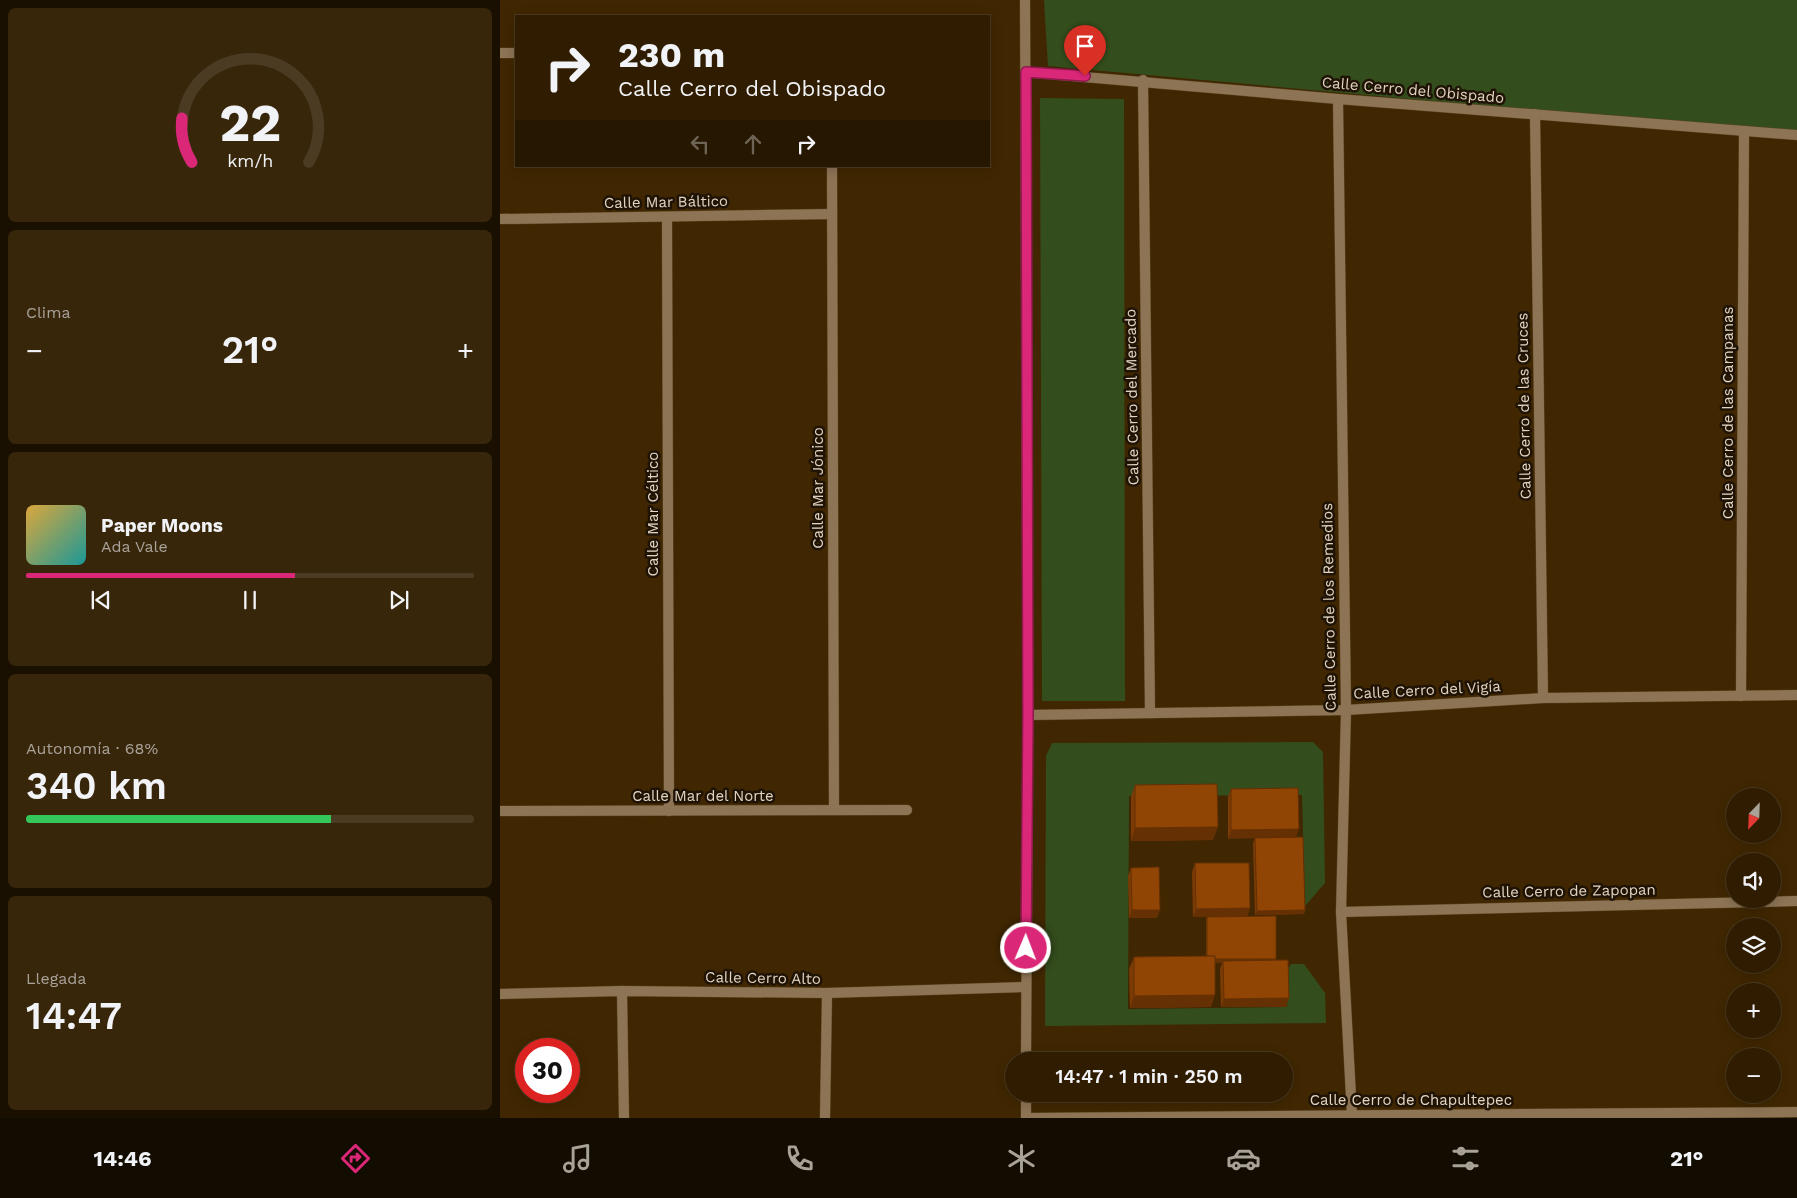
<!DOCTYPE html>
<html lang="es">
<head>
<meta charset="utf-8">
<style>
  :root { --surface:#301d01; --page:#38260b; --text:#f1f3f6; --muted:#a8a299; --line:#4b3b23; --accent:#db2777 }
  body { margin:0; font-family:"Work Sans",sans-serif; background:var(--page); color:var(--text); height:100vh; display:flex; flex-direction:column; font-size:19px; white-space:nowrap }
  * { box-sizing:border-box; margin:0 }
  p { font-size:16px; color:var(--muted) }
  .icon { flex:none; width:28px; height:28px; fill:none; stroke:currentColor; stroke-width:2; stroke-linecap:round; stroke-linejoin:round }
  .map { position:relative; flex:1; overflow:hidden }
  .panel { display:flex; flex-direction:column; gap:8px; padding:8px; background:#1a1001; width:500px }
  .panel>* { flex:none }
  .banner { position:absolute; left:15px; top:15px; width:475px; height:152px; border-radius:0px; box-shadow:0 2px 12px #0003,0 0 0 1px var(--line); background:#301d01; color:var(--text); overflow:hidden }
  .needle { width:32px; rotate:203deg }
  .controls { position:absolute; left:1226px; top:788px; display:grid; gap:10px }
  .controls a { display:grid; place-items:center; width:55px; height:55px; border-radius:50%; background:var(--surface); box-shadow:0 2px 12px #0003,0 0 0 1px var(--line); font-size:25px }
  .speed { position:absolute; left:15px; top:1038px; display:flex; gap:10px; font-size:25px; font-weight:700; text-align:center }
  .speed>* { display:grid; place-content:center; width:65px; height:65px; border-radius:50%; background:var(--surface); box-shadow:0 2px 12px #0003,0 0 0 1px var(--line); line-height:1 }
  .speed .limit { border:8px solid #d22; background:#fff; color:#111 }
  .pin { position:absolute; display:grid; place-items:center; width:42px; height:42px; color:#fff; margin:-51px -21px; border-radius:50% 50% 50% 0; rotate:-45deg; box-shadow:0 0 5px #0007 }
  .pin .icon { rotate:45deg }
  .me { position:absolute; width:55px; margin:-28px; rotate:1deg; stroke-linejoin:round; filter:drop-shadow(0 0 4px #0008) }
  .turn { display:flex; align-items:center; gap:18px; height:105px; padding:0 20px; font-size:22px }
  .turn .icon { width:65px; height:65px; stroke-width:2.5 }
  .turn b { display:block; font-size:35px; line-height:42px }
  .lanes { display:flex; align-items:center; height:48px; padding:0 20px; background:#0003; justify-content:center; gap:25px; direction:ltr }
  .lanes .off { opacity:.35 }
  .big { font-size:38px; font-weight:600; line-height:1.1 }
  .panel .tile { flex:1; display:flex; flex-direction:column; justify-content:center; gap:8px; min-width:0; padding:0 18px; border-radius:8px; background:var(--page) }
  .panel .dial { align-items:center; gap:0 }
  .dial svg { height:130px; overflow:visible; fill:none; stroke:var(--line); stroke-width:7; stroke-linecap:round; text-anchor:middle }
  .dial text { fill:var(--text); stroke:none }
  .song { display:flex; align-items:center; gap:15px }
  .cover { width:60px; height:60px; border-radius:8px; background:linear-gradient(135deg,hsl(40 70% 55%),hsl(180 70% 35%)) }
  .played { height:5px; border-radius:2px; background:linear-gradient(90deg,var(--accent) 60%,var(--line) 60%) }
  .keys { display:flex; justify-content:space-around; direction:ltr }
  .heat { display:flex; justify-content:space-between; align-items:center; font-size:28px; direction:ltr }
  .charge { height:8px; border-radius:4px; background:linear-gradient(90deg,#34c759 68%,var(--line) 0) }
  .trip { position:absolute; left:505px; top:1052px; width:288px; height:50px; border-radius:25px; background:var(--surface); box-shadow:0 2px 12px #0003,0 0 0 1px var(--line); font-weight:600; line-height:50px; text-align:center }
  .dock { display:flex; height:80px; justify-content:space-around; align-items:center; background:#130c00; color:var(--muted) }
  .dock .icon { width:35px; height:35px }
  .dock .on { color:var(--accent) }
  .dock b { font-size:22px; color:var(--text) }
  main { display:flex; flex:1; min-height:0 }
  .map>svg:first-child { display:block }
  .green { fill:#344d1c }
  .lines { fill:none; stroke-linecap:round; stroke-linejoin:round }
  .minor-casing { stroke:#5a4320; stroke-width:11 }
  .minor { stroke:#8d7455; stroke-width:10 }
  .wall { fill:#7c3b04 }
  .shaded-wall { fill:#653004 }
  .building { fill:#904505; stroke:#653004 }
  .route-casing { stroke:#8e194d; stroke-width:12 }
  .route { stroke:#db2777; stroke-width:9 }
  .labels { text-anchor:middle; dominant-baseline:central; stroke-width:5; stroke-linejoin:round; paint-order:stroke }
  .street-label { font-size:15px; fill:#e3d3c0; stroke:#1e1305 }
</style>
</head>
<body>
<main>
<section class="panel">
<div class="tile dial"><svg viewBox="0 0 100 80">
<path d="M14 69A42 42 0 1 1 86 69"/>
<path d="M14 69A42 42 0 0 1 8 42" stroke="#db2777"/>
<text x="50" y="56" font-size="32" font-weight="700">22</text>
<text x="50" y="72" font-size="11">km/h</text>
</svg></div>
<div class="tile"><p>Clima</p>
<div class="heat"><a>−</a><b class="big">21°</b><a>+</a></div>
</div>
<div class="tile">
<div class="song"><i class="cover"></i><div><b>Paper Moons</b><p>Ada Vale</p></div></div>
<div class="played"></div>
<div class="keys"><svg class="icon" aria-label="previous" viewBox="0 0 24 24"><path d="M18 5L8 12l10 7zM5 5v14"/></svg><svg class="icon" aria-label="pause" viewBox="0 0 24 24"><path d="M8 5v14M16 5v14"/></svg><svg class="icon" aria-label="next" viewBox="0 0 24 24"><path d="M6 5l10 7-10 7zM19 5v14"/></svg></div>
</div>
<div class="tile"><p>Autonomía · 68%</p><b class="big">340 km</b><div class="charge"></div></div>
<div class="tile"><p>Llegada</p><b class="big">14:47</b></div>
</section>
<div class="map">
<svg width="1297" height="1118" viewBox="0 0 1297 1118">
  <rect width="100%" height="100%" fill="#402701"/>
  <g class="green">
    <polygon points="544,0 1297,0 1297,134 548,66"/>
    <polygon points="540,98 624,99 625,701 542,701"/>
    <polygon points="813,742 823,752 825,883 805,906 802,795 629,796 628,1009 787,1007 788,969 791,964 804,964 825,993 826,1023 545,1026 546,756 552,743"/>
  </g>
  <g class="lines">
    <defs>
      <g id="minor">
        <polyline points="525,0 528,715 526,1061"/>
        <polyline points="0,53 16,53"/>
        <polyline points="526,72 838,99 1297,135"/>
        <polyline points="643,80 650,713"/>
        <polyline points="838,99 846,710 841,912 852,1115"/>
        <polyline points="1035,114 1043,698"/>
        <polyline points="332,166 334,810"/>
        <polyline points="167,217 169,811"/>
        <polyline points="0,219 332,214"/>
        <polyline points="1241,696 1244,131"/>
        <polyline points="528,715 846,710 1043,698 1297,695"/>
        <polyline points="0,811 407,810"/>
        <polyline points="841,912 1297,901"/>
        <polyline points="122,991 124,1118"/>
        <polyline points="0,994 122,991 327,993 526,987"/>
        <polyline points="526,1094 526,1118 1297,1112"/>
        <polyline points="325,1118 327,993"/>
      </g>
    </defs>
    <use href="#minor" class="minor-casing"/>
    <use href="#minor" class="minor"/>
  </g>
  <g class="wall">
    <polygon points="635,785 713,840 631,841 631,797"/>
    <polygon points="798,788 728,839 728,797 731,789"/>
    <polygon points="755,838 805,910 804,914 755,915 753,843"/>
    <polygon points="695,863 750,908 747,917 776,959 786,1007 721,1007 720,969 722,963 715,963 711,1007 630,1008 629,969 634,957 706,956 706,921 707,917 693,917 692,872"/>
    <polygon points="631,868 657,918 629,918 628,876"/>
  </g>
  <g class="shaded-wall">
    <polygon points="718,827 713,840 631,841 635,828"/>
    <polygon points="799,829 796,837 728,839 731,830"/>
    <polygon points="750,908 747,917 693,917 696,909"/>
    <polygon points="632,910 660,910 657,918 629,918"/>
    <polygon points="805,910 804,914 755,915 757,911"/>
    <polygon points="707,959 776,959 775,963 723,961 722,963 706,963"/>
    <polygon points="715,995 711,1007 630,1008 634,996"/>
    <polygon points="789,998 786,1007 721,1007 724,999"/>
  </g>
  <g class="building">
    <polygon points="717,784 718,827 635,828 635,785"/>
    <polygon points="798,788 799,829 731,830 731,789"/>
    <polygon points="803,837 805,910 757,911 755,838"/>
    <polygon points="695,863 749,863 750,908 696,909"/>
    <polygon points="659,867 660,910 632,910 631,868"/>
    <polygon points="776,916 776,959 715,959 715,956 707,956 707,917"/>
    <polygon points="715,956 715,995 634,996 634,957"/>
    <polygon points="788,960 789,998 724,999 723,961"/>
  </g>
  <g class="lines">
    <defs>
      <polyline id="route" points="526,948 528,715 526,72 585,76"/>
    </defs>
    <use href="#route" class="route-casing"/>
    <use href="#route" class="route"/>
  </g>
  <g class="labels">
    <g class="street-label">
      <text transform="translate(913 90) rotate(5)">Calle Cerro del Obispado</text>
      <text transform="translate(166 202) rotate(-1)">Calle Mar Báltico</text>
      <text transform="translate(632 397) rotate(-91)">Calle Cerro del Mercado</text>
      <text transform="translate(1024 406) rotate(-91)">Calle Cerro de las Cruces</text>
      <text transform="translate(1228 413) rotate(-90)">Calle Cerro de las Campanas</text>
      <text transform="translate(318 488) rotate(-90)">Calle Mar Jónico</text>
      <text transform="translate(153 514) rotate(-90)">Calle Mar Céltico</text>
      <text transform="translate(829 607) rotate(-91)">Calle Cerro de los Remedios</text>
      <text transform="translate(927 690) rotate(-3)">Calle Cerro del Vigía</text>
      <text x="203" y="796">Calle Mar del Norte</text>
      <text transform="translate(1069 891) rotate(-1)">Calle Cerro de Zapopan</text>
      <text transform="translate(263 978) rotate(1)">Calle Cerro Alto</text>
      <text x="911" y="1100">Calle Cerro de Chapultepec</text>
    </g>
  </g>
</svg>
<div class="controls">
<a><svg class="needle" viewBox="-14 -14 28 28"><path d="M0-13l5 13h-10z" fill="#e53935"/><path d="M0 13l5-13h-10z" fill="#a8a299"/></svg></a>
<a><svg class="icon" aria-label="sound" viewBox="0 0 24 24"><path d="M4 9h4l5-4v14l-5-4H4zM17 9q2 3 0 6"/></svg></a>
<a><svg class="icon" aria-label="layers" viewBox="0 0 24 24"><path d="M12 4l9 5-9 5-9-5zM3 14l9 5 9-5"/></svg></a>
<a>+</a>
<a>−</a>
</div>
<div class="speed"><div class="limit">30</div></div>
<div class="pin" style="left:585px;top:76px;background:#d93025"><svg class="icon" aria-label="arrive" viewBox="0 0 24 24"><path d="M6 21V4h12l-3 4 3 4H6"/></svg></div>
<svg class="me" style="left:526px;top:948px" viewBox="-20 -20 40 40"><circle r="17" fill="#db2777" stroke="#fff" stroke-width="3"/><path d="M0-11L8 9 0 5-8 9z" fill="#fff"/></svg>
<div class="trip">14:47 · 1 min · 250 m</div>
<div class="banner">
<div class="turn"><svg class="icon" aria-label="right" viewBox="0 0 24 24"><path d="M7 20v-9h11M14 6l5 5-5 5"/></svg><div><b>230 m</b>Calle Cerro del Obispado</div></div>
<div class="lanes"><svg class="icon off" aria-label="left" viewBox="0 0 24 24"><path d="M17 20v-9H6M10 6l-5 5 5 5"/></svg><svg class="icon off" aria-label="ahead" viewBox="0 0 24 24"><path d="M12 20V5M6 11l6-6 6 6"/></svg><svg class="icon" aria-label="right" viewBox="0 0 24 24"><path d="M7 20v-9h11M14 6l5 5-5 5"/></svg></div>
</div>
</div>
</main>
<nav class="dock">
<b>14:46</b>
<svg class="icon on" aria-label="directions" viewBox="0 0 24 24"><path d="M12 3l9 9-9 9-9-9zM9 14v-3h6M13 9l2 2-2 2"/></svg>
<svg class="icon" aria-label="music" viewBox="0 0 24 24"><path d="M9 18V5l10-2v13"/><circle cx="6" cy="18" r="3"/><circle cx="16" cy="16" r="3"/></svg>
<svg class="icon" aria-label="phone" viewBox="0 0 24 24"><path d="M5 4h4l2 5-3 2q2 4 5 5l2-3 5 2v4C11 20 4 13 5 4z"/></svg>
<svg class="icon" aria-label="climate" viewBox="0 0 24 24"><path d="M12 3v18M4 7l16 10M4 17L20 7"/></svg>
<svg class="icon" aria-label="car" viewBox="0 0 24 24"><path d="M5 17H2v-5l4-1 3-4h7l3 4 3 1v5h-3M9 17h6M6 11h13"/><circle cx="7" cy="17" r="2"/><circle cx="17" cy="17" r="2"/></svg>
<svg class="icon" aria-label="filters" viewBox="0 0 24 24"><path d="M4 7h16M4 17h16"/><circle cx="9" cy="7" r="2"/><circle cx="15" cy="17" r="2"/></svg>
<b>21°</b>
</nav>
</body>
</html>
